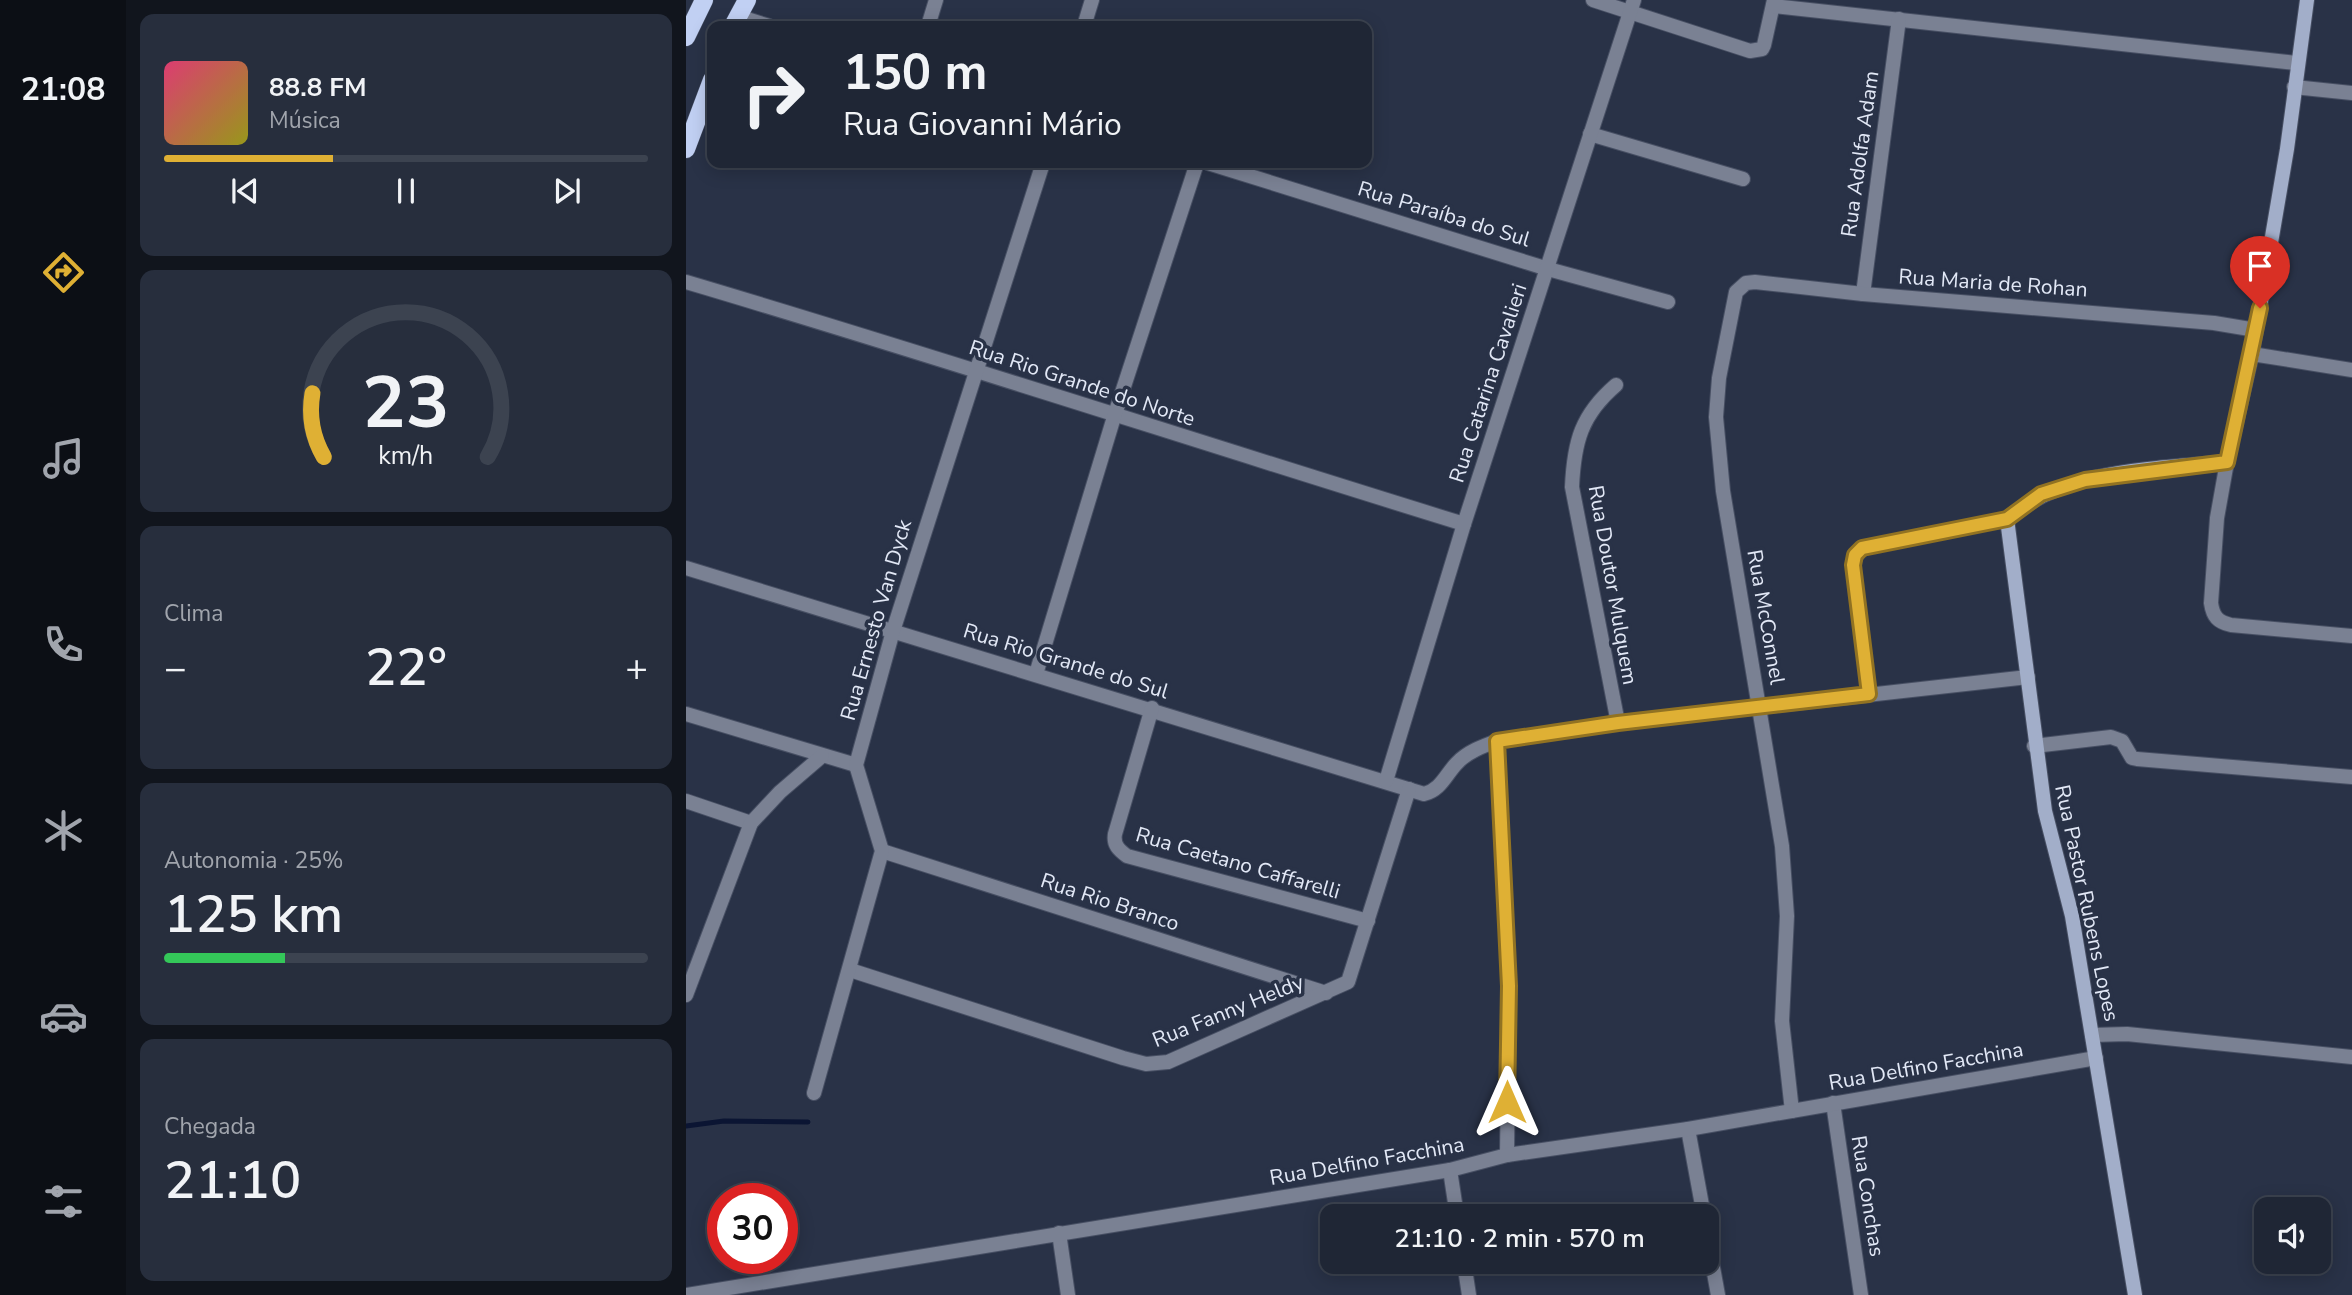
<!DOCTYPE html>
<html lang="pt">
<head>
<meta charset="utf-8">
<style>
  :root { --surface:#1f2635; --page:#272e3d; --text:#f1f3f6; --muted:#a1a5ad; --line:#3c4350; --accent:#dfb034 }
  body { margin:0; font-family:"Nunito Sans",sans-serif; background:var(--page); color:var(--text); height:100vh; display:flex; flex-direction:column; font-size:26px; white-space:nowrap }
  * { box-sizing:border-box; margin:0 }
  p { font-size:23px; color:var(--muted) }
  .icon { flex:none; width:38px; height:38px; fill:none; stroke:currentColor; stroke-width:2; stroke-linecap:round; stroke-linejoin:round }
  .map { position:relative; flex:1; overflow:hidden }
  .details { display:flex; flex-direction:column; gap:14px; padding:14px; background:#11151d; width:560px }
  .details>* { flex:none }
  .banner { position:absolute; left:21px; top:21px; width:665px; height:147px; border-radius:14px; box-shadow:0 4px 18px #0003,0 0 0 2px var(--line); background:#1f2635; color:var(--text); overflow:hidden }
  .controls { position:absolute; left:1568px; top:1197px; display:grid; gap:14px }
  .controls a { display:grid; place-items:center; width:77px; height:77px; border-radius:14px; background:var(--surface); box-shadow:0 4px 18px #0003,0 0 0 2px var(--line); font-size:35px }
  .speed { position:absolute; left:21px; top:1183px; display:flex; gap:14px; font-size:35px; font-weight:700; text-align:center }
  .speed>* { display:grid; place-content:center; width:91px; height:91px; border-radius:50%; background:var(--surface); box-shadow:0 4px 18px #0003,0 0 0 2px var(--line); line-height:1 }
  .speed .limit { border:10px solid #d22; background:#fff; color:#111 }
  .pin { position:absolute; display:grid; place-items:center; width:60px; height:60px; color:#fff; margin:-72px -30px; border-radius:50% 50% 50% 0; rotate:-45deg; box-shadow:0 0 7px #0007 }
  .pin .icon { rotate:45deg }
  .me { position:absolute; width:77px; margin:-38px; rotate:0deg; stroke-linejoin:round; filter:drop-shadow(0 0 5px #0008) }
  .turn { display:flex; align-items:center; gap:24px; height:147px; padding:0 21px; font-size:32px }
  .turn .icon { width:91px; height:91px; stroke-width:2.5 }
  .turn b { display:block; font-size:49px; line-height:60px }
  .big { font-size:52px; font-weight:600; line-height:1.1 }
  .details .card { flex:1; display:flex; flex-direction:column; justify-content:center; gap:10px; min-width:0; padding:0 24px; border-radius:14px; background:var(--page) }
  .details .dial { align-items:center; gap:0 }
  .dial svg { height:182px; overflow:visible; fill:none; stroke:var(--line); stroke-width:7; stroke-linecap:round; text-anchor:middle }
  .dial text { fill:var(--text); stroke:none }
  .song { display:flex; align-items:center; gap:21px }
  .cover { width:84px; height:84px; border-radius:10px; background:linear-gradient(135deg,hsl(340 70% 55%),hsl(60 70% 35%)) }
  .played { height:7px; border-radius:4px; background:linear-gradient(90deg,var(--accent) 35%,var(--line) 35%) }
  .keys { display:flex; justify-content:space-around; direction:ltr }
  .heat { display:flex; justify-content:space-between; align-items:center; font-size:38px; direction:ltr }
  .charge { height:10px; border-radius:5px; background:linear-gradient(90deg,#34c759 25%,var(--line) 0) }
  .trip { position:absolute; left:634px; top:1204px; width:399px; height:70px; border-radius:14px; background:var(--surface); box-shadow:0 4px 18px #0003,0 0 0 2px var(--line); font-weight:600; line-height:70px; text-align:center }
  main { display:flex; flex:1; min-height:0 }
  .tabs { display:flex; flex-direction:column; width:126px; justify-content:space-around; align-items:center; background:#0c0f15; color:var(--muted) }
  .tabs .icon { width:49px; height:49px }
  .tabs .on { color:var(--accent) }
  .tabs b { font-size:32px; color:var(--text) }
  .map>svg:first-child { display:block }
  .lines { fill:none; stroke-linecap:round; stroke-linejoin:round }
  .stream { stroke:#0b1533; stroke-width:5 }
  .street-casing { stroke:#474f63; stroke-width:16 }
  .secondary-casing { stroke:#474f63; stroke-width:16 }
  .primary-casing { stroke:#474f63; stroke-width:19 }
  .street { stroke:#7a8193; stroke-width:14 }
  .secondary { stroke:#a2aec9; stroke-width:14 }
  .primary { stroke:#c1d0f3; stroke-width:18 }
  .route-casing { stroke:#917222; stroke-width:18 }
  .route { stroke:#dfb034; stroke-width:12 }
  .labels { text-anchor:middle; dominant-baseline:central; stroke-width:7; stroke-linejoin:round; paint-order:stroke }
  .street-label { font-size:21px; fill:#e2e8f6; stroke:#293247 }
</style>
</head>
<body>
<main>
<nav class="tabs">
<b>21:08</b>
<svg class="icon on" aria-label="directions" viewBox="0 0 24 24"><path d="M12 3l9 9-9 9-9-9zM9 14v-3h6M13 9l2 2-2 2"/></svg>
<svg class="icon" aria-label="music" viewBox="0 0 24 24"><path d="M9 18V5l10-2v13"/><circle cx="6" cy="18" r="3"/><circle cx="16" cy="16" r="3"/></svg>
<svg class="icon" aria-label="phone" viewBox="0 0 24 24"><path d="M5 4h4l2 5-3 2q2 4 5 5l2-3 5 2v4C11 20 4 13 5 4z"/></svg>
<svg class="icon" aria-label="climate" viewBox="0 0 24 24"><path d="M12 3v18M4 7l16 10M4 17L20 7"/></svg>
<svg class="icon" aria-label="car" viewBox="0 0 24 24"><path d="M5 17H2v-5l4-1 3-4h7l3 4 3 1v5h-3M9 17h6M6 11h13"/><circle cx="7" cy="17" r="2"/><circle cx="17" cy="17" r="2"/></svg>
<svg class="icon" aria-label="filters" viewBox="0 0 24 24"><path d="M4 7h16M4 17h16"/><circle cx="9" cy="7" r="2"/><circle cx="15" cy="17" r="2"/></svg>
</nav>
<section class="details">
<div class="card">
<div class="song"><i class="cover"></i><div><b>88.8 FM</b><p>Música</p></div></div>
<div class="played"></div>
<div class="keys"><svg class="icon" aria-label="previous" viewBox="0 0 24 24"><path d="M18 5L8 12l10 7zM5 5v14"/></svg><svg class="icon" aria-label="pause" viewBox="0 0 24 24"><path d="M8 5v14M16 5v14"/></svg><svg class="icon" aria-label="next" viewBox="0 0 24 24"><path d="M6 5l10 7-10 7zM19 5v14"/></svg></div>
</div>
<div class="card dial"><svg viewBox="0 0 100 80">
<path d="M14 69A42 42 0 1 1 86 69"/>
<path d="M14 69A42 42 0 0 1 9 41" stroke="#dfb034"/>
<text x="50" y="56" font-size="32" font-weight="700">23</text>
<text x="50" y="72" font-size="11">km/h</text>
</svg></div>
<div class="card"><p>Clima</p>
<div class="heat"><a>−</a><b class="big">22°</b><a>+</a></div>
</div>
<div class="card"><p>Autonomia · 25%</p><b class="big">125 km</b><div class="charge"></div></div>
<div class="card"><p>Chegada</p><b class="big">21:10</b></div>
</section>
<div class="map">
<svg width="1666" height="1295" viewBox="0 0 1666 1295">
  <rect width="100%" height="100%" fill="#293247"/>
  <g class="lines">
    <polyline class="stream" points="0,1126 38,1121 122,1122"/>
    <defs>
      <g id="street">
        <polyline points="907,0 1064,51 1076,49 1078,45 1088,0"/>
        <polyline points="1087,6 1610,63"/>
        <polyline points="51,16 83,26"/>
        <polyline points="242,26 250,0"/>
        <polyline points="398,26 406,0"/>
        <polyline points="1608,87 1666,93"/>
        <polyline points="904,134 1057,179"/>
        <polyline points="522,163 862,269 982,302"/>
        <path d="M0 282C260 359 518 444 778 524"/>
        <polyline points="1177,294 1213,19"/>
        <polyline points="1566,354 1666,370"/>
        <path d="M930 385C895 415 888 442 886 487L932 723"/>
        <path d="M1541 462 1531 518 1525 603C1527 617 1532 622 1545 625L1666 636"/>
        <path d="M0 568 738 794C755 790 760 774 771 763 781 752 797 746 811 741L932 723 1342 677"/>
        <polyline points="350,674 428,417 511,163"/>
        <path d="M1183 694 1167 565C1170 551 1176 548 1190 545L1321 519"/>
        <path d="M466 708 429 834C427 845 433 850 441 856L682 921"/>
        <polyline points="0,714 170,765"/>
        <polyline points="811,741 823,986 821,1155"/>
        <polyline points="1348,746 1425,737 1436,741 1446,758 1451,759 1666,777"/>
        <polyline points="700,781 778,524 948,0"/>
        <polyline points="0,801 65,823"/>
        <polyline points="196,851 640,993"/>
        <polyline points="164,970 437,1058 460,1064 482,1062 662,982 723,789"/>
        <polyline points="0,995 65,823 94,792 136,756"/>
        <polyline points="1406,1035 1441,1034 1666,1057"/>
        <polyline points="128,1093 196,851 170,765 207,631 357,163"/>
        <polyline points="1147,1103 1175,1295"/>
        <polyline points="1106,1111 1096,1021 1101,916 1096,846 1037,491 1030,417 1033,378 1050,292 1060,283 1069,282 1177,294 1528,323 1570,330"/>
        <polyline points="1002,1129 1018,1216"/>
        <polyline points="764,1170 771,1216"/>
        <polyline points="1020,1229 1032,1295"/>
        <polyline points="373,1233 382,1295"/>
        <polyline points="778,1262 783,1295"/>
        <polyline points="0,1295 764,1170 821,1155 1002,1129 1410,1058"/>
      </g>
      <path id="secondary" d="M1449 1295 1386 916 1359 811 1321 519C1379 469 1467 469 1541 462L1566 354 1601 149 1621 0"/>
      <g id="primary">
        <polyline points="47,26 61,0"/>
        <polyline points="0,37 18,0"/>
        <polyline points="0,149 26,80"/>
      </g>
    </defs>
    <use href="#street" class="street-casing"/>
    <use href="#secondary" class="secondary-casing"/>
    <use href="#primary" class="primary-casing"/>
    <use href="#street" class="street"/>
    <use href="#secondary" class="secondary"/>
    <use href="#primary" class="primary"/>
  </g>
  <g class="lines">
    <defs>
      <polyline id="route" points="821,1102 823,986 811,741 932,723 1183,694 1167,565 1169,555 1176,548 1321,519 1355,494 1399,480 1541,462 1574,308"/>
    </defs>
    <use href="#route" class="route-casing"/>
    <use href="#route" class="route"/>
  </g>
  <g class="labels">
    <g class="street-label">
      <text transform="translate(1174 154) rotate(-82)">Rua Adolfa Adam</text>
      <text transform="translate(758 214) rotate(17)">Rua Paraíba do Sul</text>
      <text transform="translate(1307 283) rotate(4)">Rua Maria de Rohan</text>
      <text transform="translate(396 383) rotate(18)">Rua Rio Grande do Norte</text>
      <text transform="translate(802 383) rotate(-72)">Rua Catarina Cavalieri</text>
      <text transform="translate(927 585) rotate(80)">Rua Doutor Mulquem</text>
      <text transform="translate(1080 617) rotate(80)">Rua McConnel</text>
      <text transform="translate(190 620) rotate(-74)">Rua Ernesto Van Dyck</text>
      <text transform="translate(380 661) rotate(17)">Rua Rio Grande do Sul</text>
      <text transform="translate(552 863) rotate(16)">Rua Caetano Caffarelli</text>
      <text transform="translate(424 902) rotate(18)">Rua Rio Branco</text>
      <text transform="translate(1401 903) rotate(78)">Rua Pastor Rubens Lopes</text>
      <text transform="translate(542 1011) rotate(-22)">Rua Fanny Heldy</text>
      <text transform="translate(1240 1066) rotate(-10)">Rua Delfino Facchina</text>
      <text transform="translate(681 1161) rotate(-10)">Rua Delfino Facchina</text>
      <text transform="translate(1182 1196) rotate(81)">Rua Conchas</text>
    </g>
  </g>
</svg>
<div class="controls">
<a><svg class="icon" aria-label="sound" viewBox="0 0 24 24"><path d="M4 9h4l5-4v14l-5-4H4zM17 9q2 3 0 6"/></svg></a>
</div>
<div class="speed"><div class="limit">30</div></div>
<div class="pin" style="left:1574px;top:308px;background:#d93025"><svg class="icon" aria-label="arrive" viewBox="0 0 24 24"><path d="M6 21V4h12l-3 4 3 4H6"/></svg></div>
<svg class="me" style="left:821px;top:1102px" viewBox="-20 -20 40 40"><path d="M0-17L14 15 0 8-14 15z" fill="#dfb034" stroke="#fff" stroke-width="4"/></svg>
<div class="trip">21:10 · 2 min · 570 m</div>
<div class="banner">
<div class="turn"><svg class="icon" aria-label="right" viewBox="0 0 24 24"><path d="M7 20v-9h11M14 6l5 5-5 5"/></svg><div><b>150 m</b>Rua Giovanni Mário</div></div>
</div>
</div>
</main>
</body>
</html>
